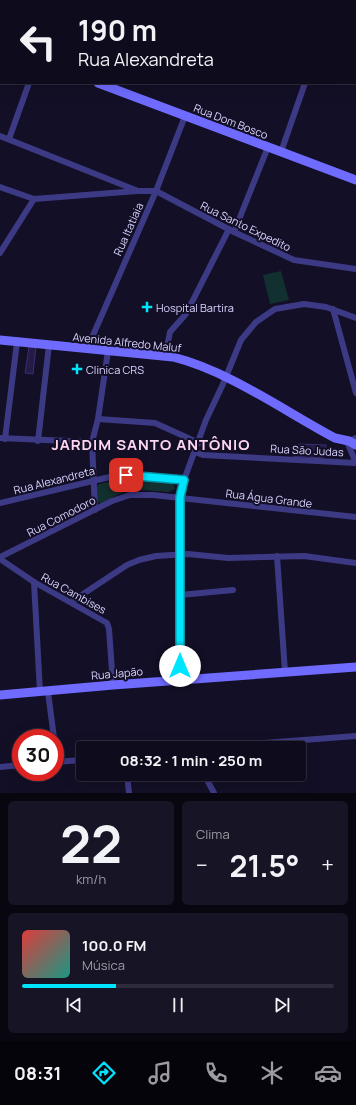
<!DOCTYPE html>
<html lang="pt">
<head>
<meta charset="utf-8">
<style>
  :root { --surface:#0e0b1c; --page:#171425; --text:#f1f3f6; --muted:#9b9ba3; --line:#2e2b3b; --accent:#00e5ff }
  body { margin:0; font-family:Manrope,sans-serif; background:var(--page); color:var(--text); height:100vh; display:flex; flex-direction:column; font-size:15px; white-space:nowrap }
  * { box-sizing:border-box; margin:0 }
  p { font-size:13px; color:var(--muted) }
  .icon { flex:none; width:22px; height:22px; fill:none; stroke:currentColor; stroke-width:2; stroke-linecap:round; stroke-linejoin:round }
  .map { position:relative; height:793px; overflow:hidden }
  .details { display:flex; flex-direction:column; gap:8px; padding:8px; background:#08060f; flex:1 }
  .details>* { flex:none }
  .guide { position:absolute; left:0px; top:0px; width:356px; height:84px; box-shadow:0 4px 16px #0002,0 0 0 1px var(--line); background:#0e0b1c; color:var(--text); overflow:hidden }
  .speed { position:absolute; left:12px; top:729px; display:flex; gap:8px; font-size:20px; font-weight:700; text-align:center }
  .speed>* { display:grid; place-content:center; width:52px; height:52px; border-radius:50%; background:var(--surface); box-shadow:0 4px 16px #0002,0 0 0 1px var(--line); line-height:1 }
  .speed .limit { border:6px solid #d22; background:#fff; color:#111 }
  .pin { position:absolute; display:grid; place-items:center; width:34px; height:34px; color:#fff; margin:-17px; border-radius:8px; box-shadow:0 2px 6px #0006 }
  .me { position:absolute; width:44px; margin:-22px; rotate:0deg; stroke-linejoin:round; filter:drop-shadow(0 0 3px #0008) }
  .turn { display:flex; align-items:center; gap:14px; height:84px; padding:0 12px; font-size:18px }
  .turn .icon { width:52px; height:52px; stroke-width:2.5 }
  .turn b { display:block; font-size:28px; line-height:34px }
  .big { font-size:30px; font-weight:700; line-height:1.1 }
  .details .tile { flex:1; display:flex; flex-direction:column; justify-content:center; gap:6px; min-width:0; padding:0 14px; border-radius:6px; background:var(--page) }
  .details .dial { align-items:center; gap:0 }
  .dial b { font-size:52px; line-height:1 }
  .song { display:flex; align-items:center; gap:12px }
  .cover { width:48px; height:48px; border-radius:6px; background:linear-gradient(135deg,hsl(0 70% 55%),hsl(170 70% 35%)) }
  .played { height:4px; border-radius:2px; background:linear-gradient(90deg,var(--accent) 30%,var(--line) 30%) }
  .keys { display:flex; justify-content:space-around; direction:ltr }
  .heat { display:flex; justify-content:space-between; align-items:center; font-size:22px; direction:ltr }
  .details .tiles { flex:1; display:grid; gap:8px; grid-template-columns:1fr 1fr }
  .tile:last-child { grid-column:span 2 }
  .trip { position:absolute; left:76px; top:741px; width:230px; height:40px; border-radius:4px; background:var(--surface); box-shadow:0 4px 16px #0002,0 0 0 1px var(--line); font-weight:700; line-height:40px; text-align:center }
  .tab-bar { display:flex; height:64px; justify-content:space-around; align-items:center; background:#06040b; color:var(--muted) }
  .tab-bar .icon { width:28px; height:28px }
  .tab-bar .on { color:var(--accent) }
  .tab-bar b { font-size:18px; color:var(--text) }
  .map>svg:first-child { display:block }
  .green { fill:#12302f }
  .building { fill:#241b47; stroke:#3b2d73 }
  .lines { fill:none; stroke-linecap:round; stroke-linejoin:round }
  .street { stroke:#3d3a85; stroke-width:6 }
  .secondary { stroke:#6f6bff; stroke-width:9 }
  .route-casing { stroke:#0095a6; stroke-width:10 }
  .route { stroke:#00e5ff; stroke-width:7 }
  .poi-dot { fill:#00e5ff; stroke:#130f26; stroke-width:1.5 }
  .labels { text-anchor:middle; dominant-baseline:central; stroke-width:4; stroke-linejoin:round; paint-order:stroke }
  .street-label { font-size:11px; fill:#d9d4ff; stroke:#130f26 }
  .poi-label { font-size:11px; fill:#d9d4ff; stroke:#130f26; text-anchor:start }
  .district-label { font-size:15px; font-weight:bold; letter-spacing:1px; fill:#ffd6f0; stroke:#130f26 }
</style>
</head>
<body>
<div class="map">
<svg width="356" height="793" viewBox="0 0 356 793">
  <rect width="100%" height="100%" fill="#130f26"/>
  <g class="green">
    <polygon points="281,271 289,300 270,304 263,275"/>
    <polygon points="127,478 166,481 173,484 175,489 168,492 130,489 101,503 97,502 96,487 99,484"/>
  </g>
  <g class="building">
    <polygon points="29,347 36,347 33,374 25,373"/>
    <polygon points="299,444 326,445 325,456 322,458 293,456"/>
  </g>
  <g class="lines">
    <g class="street">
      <polyline points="14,1 14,0"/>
      <polyline points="83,1 84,0"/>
      <polyline points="124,1 125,0"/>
      <polyline points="333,1 334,0"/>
      <polyline points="0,37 1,35"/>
      <polyline points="0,136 138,191 156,191 234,232 294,260 356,269"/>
      <polyline points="9,139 29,83"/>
      <polyline points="281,152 305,83"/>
      <polyline points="0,187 34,199 137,191"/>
      <polyline points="234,232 268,147"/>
      <polyline points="0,253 34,199"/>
      <polyline points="333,309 356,393"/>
      <polyline points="87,349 156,191 185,116"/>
      <polyline points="165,357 170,332 186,314 229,229"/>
      <polyline points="98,419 155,423 199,443"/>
      <polyline points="0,438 92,442"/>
      <polyline points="356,438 349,441 348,444 356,463"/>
      <polyline points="5,439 17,342"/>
      <polyline points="38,441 49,345"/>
      <polyline points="195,452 203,455 356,463"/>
      <polyline points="0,503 118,475 135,475 184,480"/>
      <polyline points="95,510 92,442 98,419 108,351"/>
      <polyline points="277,556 285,672"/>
      <polyline points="0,557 112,501 130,495 153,495 356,517"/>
      <polyline points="0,559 34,582 107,623 109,629 113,685"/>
      <polyline points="34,582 40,692"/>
      <polyline points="180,595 233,590"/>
      <polyline points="71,602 127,565 139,560 156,556 188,554 228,558 304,556 356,563"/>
      <polyline points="180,681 180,497 184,480 206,420 223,384 241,340 256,322 275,309 304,304 326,307 356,318"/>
      <polyline points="48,692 54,738"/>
      <polyline points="219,748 250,744 356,736"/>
      <polyline points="55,750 56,762"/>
      <polyline points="55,762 83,760"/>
      <polyline points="0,767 21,765"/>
      <polyline points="127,774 129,793"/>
      <polyline points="204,774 214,793"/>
    </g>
    <g class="secondary">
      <polyline points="0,45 1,46"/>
      <polyline points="98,83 356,180"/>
      <path d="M0 340 173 357C229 371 284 411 335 438L349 441 356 445"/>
      <polyline points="0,695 113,685 356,667"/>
    </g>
  </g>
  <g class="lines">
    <defs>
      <polyline id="route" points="126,475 184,480 180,497 180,666"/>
    </defs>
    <use href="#route" class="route-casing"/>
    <use href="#route" class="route"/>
  </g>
  <g class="poi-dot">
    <path d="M145 301h4v4h4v4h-4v4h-4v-4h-4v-4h4z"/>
    <path d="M75 363h4v4h4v4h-4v4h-4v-4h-4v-4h4z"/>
  </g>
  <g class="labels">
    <g class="street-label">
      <text transform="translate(231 121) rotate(21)">Rua Dom Bosco</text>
      <text transform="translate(246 226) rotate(26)">Rua Santo Expedito</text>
      <text transform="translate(128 229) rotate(-66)">Rua Itatiaia</text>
      <text transform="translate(127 342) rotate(6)">Avenida Alfredo Maluf</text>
      <text transform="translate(307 450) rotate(3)">Rua São Judas</text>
      <text transform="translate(54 480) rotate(-14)">Rua Alexandreta</text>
      <text transform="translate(269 498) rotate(7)">Rua Água Grande</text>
      <text transform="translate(61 516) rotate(-27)">Rua Comodoro</text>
      <text transform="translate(74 593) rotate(29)">Rua Cambises</text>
      <text transform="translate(117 673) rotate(-5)">Rua Japão</text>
    </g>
    <g class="poi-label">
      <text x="156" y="307">Hospital Bartira</text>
      <text x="86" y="369">Clinica CRS</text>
    </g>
    <g class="district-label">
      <text x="151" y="444">JARDIM SANTO ANTÔNIO</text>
    </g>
  </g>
</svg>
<div class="speed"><div class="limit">30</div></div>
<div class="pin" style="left:126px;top:475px;background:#d93025"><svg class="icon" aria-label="arrive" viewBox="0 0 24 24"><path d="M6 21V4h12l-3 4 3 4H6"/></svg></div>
<svg class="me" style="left:180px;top:666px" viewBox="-20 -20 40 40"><circle r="19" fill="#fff"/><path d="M0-13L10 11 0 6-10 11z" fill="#00e5ff"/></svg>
<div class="trip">08:32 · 1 min · 250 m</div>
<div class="guide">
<div class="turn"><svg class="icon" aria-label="left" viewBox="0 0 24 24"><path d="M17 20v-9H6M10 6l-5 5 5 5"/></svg><div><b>190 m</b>Rua Alexandreta</div></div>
</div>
</div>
<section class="details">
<div class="tiles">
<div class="tile dial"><b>22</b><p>km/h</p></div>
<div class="tile"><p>Clima</p>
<div class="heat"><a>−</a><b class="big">21.5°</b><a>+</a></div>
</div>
<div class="tile">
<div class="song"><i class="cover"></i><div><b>100.0 FM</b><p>Música</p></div></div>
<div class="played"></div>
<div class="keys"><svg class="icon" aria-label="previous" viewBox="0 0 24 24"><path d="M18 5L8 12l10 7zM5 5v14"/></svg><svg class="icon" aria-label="pause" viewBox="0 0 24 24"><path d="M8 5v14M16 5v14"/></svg><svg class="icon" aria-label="next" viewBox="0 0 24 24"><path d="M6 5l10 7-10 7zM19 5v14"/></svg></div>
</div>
</div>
</section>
<nav class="tab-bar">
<b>08:31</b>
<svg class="icon on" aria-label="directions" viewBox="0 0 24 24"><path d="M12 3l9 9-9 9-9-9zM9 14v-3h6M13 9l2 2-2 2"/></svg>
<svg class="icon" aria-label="music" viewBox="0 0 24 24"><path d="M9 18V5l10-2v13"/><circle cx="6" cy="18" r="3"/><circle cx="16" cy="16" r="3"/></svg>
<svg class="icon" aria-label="phone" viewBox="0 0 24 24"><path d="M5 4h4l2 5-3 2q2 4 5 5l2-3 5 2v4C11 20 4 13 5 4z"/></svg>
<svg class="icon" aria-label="climate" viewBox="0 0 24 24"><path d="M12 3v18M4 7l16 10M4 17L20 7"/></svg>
<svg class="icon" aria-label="car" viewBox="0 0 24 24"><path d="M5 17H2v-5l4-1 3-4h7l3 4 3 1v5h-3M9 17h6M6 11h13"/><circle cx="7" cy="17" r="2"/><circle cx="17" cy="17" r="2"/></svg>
</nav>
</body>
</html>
